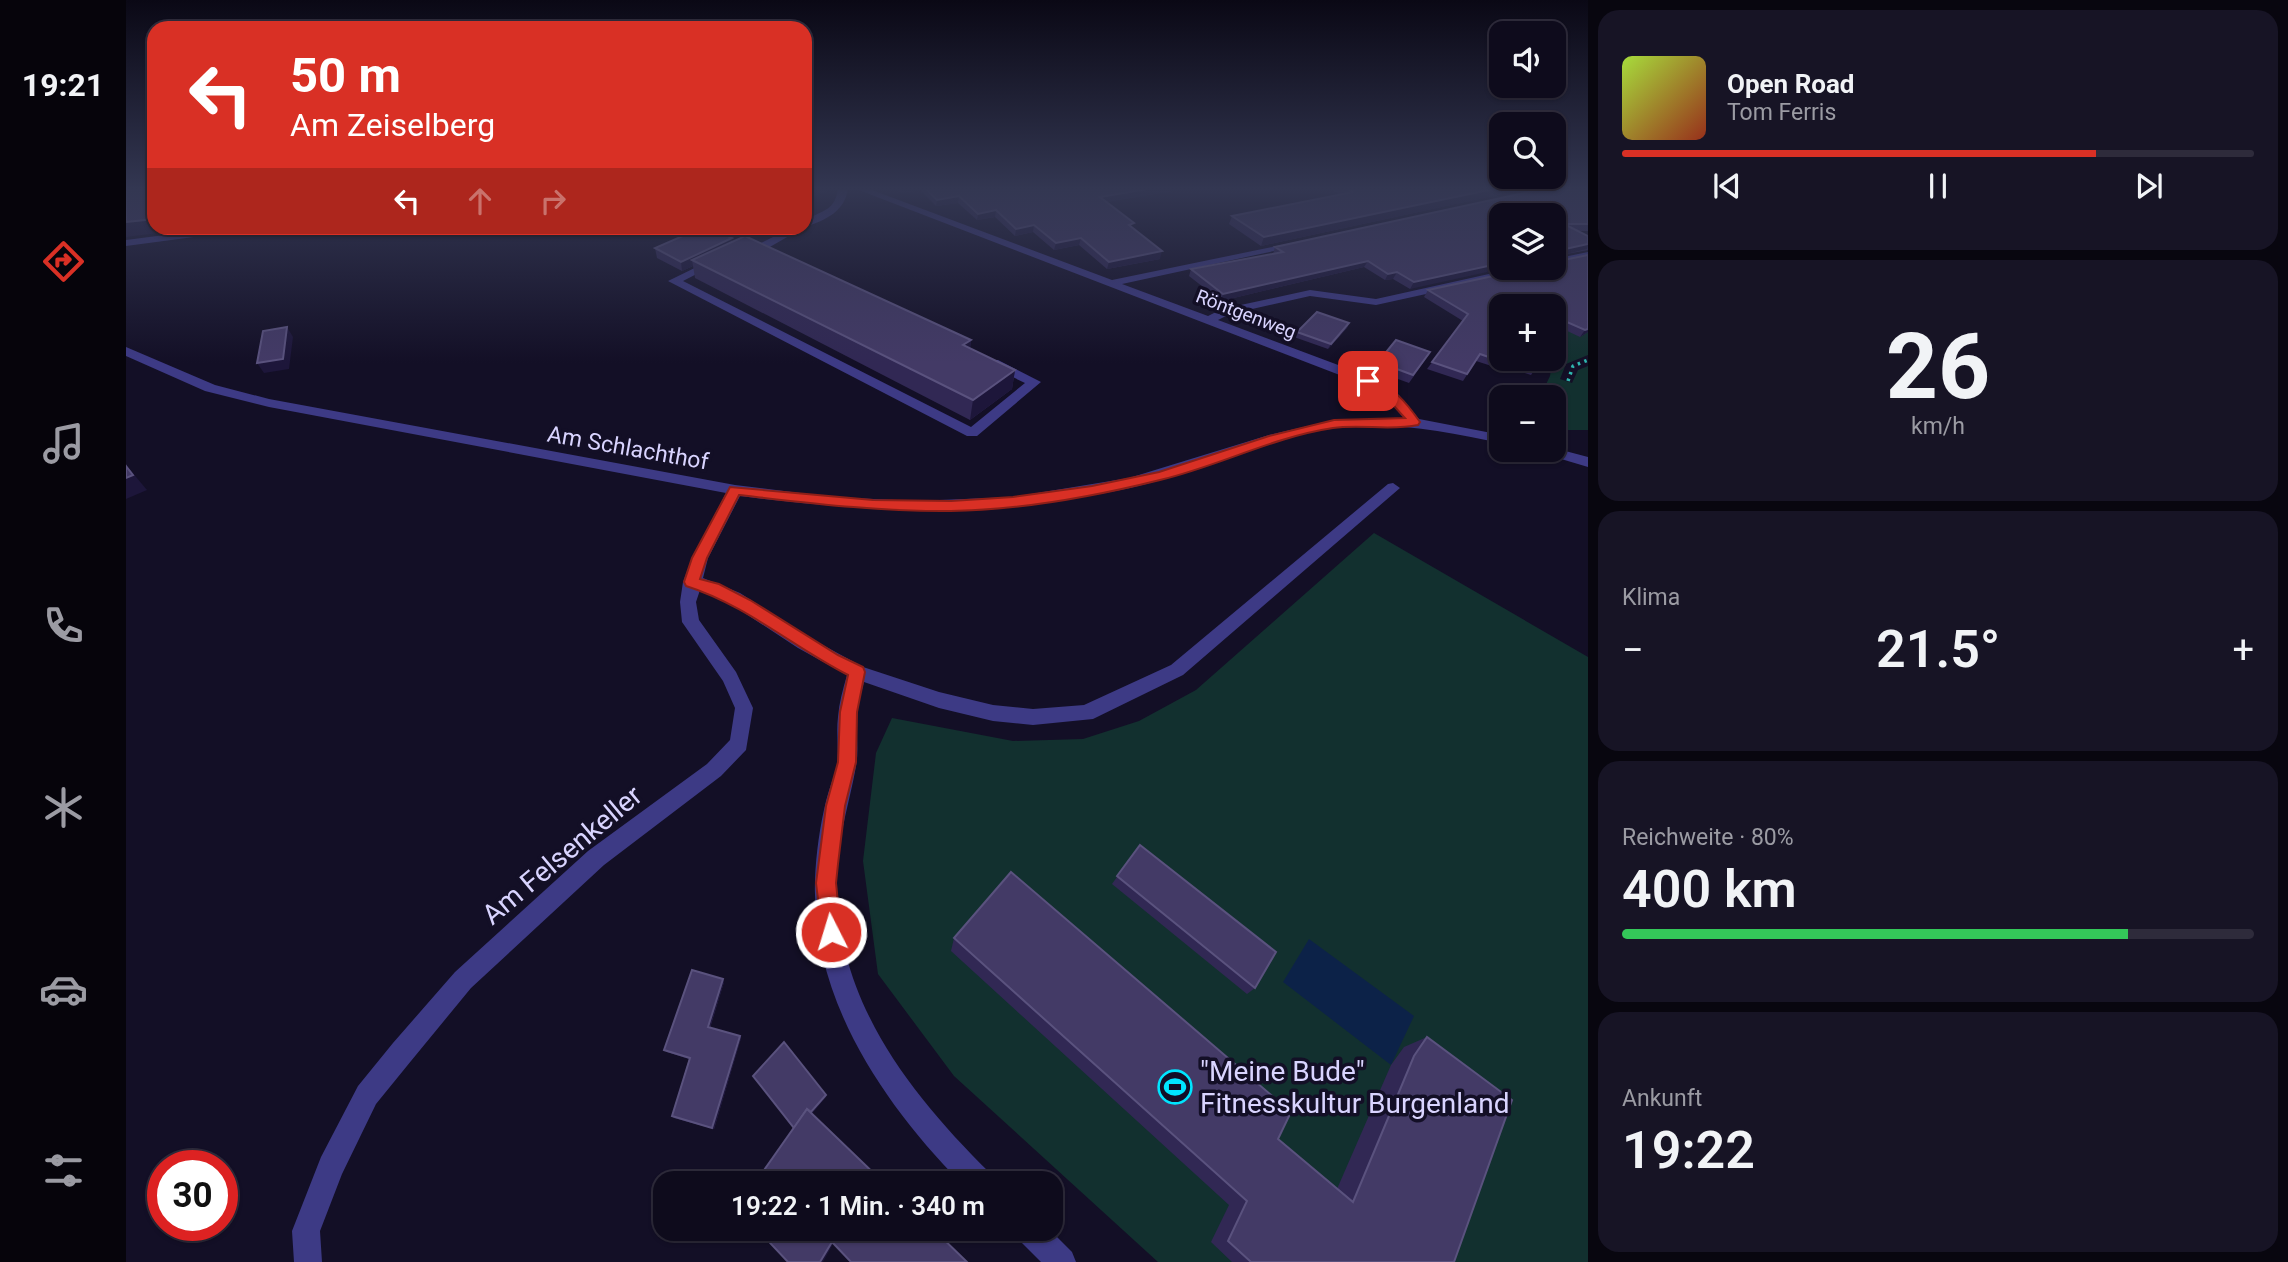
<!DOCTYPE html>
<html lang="de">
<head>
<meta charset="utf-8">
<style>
  :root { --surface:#0e0b1c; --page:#171425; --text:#f1f3f6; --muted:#9b9ba3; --line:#2e2b3b; --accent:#d93025 }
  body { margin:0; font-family:Roboto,sans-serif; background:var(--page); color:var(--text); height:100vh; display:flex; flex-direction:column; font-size:26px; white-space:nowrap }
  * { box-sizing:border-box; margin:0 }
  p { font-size:23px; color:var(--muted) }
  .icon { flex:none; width:38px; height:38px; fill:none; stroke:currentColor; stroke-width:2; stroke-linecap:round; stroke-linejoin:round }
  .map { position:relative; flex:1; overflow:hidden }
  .sheet { display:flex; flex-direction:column; gap:10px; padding:10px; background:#08060f; width:700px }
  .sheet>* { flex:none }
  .hud { position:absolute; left:21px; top:21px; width:665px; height:214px; border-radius:21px; box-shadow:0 2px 5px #0004,0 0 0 2px var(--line); background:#d93025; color:#fff; overflow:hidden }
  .buttons { position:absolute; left:1363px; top:21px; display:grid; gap:14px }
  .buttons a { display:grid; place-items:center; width:77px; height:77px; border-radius:14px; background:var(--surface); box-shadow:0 2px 5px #0004,0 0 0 2px var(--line); font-size:35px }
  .speed { position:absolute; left:21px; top:1150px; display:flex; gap:14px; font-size:35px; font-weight:700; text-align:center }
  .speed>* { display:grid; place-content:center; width:91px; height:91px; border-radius:50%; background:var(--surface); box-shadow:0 2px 5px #0004,0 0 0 2px var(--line); line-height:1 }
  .speed .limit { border:10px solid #d22; background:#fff; color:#111 }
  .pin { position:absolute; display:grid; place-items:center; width:60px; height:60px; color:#fff; margin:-30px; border-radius:14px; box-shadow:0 4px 10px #0006 }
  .me { position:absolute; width:77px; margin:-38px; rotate:355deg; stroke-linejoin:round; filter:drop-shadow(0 0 5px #0008) }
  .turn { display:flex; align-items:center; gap:24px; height:147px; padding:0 28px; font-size:32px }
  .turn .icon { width:91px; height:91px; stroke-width:2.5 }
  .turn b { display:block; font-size:49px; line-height:60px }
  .lanes { display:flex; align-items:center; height:66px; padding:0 28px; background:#0003; justify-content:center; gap:35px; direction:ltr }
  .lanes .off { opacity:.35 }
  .big { font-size:52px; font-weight:600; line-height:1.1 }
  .sheet .widget { flex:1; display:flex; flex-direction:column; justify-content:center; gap:10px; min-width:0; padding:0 24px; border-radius:21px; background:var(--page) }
  .sheet .dial { align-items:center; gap:0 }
  .dial b { font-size:91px; line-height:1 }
  .song { display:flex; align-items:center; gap:21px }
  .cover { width:84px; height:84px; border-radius:10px; background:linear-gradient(135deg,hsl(80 70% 55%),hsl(10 70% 35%)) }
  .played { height:7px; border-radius:4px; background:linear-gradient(90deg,var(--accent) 75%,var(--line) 75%) }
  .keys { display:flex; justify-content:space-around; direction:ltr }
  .heat { display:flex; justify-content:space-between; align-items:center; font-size:38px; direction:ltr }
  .charge { height:10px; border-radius:5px; background:linear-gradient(90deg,#34c759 80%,var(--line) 0) }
  .trip { position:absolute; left:527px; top:1171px; width:410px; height:70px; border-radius:21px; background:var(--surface); box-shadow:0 2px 5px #0004,0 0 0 2px var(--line); font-weight:600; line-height:70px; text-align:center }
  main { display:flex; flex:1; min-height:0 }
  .dock { display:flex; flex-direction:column; width:126px; justify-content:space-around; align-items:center; background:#06040b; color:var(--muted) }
  .dock .icon { width:49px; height:49px }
  .dock .active { color:var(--accent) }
  .dock b { font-size:32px; color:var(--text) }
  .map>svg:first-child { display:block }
  .green { fill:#12302f }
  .water { fill:#0c2248 }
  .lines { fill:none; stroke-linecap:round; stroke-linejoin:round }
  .path { stroke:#2fb8b0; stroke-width:3.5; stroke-dasharray:2.5 4.5; stroke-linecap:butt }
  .minor { fill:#3d3a85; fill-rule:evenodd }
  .wall { fill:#312854 }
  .shaded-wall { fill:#1d163a }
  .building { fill:#433a66; stroke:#5a527e; stroke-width:2 }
  .route { fill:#d93025; stroke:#8d1f18; stroke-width:2 }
  .labels { text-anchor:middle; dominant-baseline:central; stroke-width:7; stroke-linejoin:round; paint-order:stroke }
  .far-street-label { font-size:19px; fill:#d9d4ff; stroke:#130f26 }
  .street-label { font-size:23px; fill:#d9d4ff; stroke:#130f26 }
  .near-street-label { font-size:28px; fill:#d9d4ff; stroke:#130f26 }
  .near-poi-label { font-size:28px; fill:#d9d4ff; stroke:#130f26; text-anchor:start }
</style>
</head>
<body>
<main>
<nav class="dock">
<b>19:21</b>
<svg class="icon active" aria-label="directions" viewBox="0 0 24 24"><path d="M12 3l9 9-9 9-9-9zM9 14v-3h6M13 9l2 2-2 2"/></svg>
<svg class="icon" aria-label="music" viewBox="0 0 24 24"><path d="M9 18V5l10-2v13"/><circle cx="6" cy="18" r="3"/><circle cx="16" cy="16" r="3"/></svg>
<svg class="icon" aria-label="phone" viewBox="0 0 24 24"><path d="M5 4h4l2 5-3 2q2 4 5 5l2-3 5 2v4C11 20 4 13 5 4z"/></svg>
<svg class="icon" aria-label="climate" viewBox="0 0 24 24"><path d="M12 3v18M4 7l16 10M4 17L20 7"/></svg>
<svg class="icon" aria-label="car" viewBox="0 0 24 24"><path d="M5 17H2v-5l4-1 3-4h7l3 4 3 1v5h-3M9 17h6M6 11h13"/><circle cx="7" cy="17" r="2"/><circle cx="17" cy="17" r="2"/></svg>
<svg class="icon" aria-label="filters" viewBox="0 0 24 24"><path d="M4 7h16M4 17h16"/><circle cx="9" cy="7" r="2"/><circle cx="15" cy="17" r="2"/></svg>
</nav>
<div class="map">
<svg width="1462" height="1262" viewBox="0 0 1462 1262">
  <rect width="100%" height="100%" fill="#130f26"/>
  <g class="green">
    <polygon points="1462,304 1462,355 1440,364 1434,379 1446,383 1452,370 1462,366 1462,430 1428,430 1428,397 1414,397 1424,376 1426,363 1413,359 1428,359 1428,316"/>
    <polygon points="1248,533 1462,657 1462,1262 1032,1262 828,1076 752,974 737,861 750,753 766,718 887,741 957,739 1013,721 1070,690"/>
  </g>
  <polygon class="water" points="1183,939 1288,1016 1265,1065 1157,982"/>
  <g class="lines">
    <polyline class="path" points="1442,381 1447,366 1462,360"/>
    <g class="minor">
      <path d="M712 187H722C720 211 700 220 679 227V220C698 210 710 210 712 187Z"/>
      <path d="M725 187H738L986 280 1175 241V245L1171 246 996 284 1082 316 1096 309 1184 290 1250 299 1390 268H1409L1404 271 1250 305 1184 296 1104 314 1092 320 1247 378 1273 395 1293 419 1376 435V443C1320 432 1265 420 1207 428 1137 438 1073 473 1004 488 868 517 750 513 614 496L582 558 577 578 614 593 684 638 737 667 813 692 867 705 907 709 958 705 1045 665 1262 484 1267 483 1274 488 1057 675 967 719 907 725 867 721 813 708 738 682C735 694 731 706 731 718 730 734 733 750 730 766 723 806 711 838 711 881 710 1000 783 1093 864 1173L868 1183H835C756 1102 685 998 689 880 690 853 694 826 700 801 703 789 708 777 711 765 713 749 710 733 712 717 713 703 717 689 721 675L672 648 602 602 574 590 570 602 573 620 610 672 627 708 620 750 595 776 478 865 345 988 285 1061 250 1104 216 1174 194 1231 196 1262H168L166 1231 195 1157 232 1086 267 1043 329 972 462 851 581 764 604 740 609 708 597 681 556 622 554 602 557 582 566 558 600 493 143 407 79 391 0 356V347L89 385 143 399 609 485 706 497 789 501 887 497 1003 478 1143 435 1208 420 1278 418 1258 396 1237 384Z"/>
      <polygon points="1420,187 1439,187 1403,196 1398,193"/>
      <polygon points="93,228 118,228 113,231 0,246 0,240"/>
      <polygon points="665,228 677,228 642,248 617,252 612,249 635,243"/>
      <polygon points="1462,252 1462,258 1428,265 1428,259"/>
      <polygon points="585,260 594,262 557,281 845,427 899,383 864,366 864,360 872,360 915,382 851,436 841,436 542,281"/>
      <polygon points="1428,448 1462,457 1462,467 1415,453 1413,450"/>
      <polygon points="887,1228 922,1228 946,1252 950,1262 915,1262 891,1238"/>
    </g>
  </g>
  <g class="wall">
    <polygon points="769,187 1071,187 980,202 1007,228 1034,259 981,269 953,245 928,250 907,232 889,236 869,217 851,220 832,203 810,206 794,190 775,193"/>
    <polygon points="1201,187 1408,187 1135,246 1103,224 1106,216 1215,195"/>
    <polygon points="1462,187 1462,231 1451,231 1462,236 1462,250 1430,256 1430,258 1433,261 1462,255 1462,332 1454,337 1437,329 1405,375 1378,366 1375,369 1350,361 1337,381 1301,369 1337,321 1298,297 1302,290 1428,268 1428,215 1284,289 1267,279 1259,280 1238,267 1095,301 1063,276 1065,269 1147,254 1149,247 1432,191"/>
    <polygon points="590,228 621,228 605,235"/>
    <polygon points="606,242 845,340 844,348 889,370 886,389 844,420 569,278 567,266 556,271 531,258 529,248"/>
    <polygon points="1223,323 1221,328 1202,349 1168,337 1171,332"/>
    <polygon points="1299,360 1283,383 1247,370 1252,362"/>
    <polygon points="1014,845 1129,988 1121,994 986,884"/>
    <polygon points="828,938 1152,1139 1211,1189 1265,1065 1278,1047 1301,1037 1328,1262 1106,1262 1085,1242 1103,1205 825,951"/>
    <polygon points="598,982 584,1028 614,1036 615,1038 588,1129 548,1118 546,1116 563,1059 541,1052 538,1050"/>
  </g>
  <g class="shaded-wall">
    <polygon points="695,187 710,187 679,201 679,194"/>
    <polygon points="776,187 794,187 794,190 775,193"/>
    <polygon points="1033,187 1071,187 972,203 974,197"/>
    <polygon points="1377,187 1408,187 1135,246 1138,237"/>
    <polygon points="833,196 832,203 810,206 811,200"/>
    <polygon points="870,210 869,217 851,220 852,214"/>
    <polygon points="28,219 28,228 73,228 0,237 0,222"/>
    <polygon points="908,225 907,232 889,236 890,229"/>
    <polygon points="604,228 621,228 605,235"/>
    <polygon points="606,238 607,247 566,260 567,266 556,271 555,262"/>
    <polygon points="955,238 953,245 928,250 930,243"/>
    <polygon points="1462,244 1461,249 1428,257 1430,251"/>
    <polygon points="1036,251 1034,259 981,269 983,262"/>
    <polygon points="1242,261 1238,267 1095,301 1097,294"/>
    <polygon points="1376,263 1376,268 1379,268 1284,289 1288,282"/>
    <polygon points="1271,272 1267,279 1259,280 1262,274"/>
    <polygon points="1223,323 1221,328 1202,349 1205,344"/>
    <polygon points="161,327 167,337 163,369 138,373 131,363"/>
    <polygon points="1462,329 1462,332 1454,337 1459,330"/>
    <polygon points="845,340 843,359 837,345"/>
    <polygon points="889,370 886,389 844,420 847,400"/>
    <polygon points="0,465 21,490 0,499"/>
    <polygon points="597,979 598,982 583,1030 582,1027"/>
    <polygon points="614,1036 615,1038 588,1129 586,1128"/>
    <polygon points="700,1095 700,1097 671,1132 670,1130"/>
    <polygon points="706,1242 707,1244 697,1262 694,1262"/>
  </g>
  <g class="building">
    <polygon points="0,187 28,187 28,219 0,222"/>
    <polygon points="679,187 695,187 679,194"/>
    <polygon points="798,187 1033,187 974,197 1008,223 1003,225 1036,251 983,262 955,238 930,243 908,225 890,229 870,210 852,214 833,196 811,200"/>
    <polygon points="1218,187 1377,187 1138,237 1106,216 1227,192"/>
    <polygon points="1425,187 1432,191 1462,187 1462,224 1438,224 1462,236 1462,244 1430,251 1430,258 1433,261 1462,255 1462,329 1459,330 1441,322 1428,342 1428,306 1376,306 1376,359 1382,359 1380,363 1354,354 1341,374 1306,362 1342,314 1302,290 1405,268 1428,268 1428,215 1376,215 1376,263 1288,282 1271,272 1262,274 1242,261 1097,294 1065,269 1157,252 1149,247"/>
    <polygon points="575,228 584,228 606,238 555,262 529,248"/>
    <polygon points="619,236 845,340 837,345 889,370 847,400 566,260"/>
    <polygon points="1191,312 1223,323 1205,344 1171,332"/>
    <polygon points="161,327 157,359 131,363 137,331"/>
    <polygon points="1270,340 1304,352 1287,375 1252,362"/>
    <polygon points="1383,359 1417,359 1410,368"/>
    <polygon points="0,466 7,475 0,478"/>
    <polygon points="1014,845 1150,952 1129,988 991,876"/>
    <polygon points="885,872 1165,1112 1152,1139 1227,1202 1288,1056 1301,1037 1386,1100 1328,1262 1125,1262 1102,1241 1121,1201 828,938"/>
    <polygon points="566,970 597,979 582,1027 614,1036 586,1128 546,1116 564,1058 538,1050"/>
    <polygon points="658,1042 700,1095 685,1112 681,1109 668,1128 627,1076"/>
    <polygon points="681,1109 758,1183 629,1183"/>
    <polygon points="630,1228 806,1228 841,1262 725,1262 706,1242 694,1262 662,1262"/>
  </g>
  <linearGradient id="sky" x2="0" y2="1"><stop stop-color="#0a0815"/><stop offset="0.52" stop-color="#333752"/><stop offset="1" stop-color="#333752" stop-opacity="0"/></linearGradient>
  <rect width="1462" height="363" fill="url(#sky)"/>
  <path class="route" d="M1242 378C1266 385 1280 402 1294 422L1292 425C1265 431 1235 424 1207 428 1147 437 1093 466 1034 480 966 497 895 510 825 511 754 512 683 503 613 495L581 558 574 579 593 584 624 600 712 655 737 667 739 672 731 712 730 762 719 806 712 864 710 883 715 932 712 940 705 943 697 940 690 883 700 806 712 762 714 712 722 675C667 647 620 605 560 586L558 582 566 558 604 487 747 500 825 501 887 497 966 486 1033 472 1143 436 1208 420 1279 418 1257 394 1238 384 1236 381Z"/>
  <defs>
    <symbol id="stadium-ring" viewBox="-11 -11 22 22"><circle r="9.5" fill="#130f26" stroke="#00e5ff" stroke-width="1.5"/><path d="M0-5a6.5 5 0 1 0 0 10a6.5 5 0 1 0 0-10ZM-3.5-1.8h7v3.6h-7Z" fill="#00e5ff"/></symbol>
  </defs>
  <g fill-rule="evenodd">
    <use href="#stadium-ring" x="1030" y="1068" width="38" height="38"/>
  </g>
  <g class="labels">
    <g class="far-street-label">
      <text transform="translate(1120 314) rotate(21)">Röntgenweg</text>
    </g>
    <g class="street-label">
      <text transform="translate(502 448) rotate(10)">Am Schlachthof</text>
    </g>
    <g class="near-street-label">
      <text transform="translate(436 855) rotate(-40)">Am Felsenkeller</text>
    </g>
    <g class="near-poi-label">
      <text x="1074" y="1071">"Meine Bude"<tspan x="1074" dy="32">Fitnesskultur Burgenland</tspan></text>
    </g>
  </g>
</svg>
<div class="buttons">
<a><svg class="icon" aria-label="sound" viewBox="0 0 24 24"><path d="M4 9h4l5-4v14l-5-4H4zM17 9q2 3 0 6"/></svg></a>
<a><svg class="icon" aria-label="search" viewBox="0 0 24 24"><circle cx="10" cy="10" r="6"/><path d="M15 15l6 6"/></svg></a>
<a><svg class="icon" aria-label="layers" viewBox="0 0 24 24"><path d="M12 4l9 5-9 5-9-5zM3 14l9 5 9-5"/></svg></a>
<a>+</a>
<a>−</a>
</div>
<div class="speed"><div class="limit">30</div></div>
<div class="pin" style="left:1242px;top:381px;background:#d93025"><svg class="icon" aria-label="arrive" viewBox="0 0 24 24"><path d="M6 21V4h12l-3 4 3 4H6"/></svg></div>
<svg class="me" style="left:705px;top:932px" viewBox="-20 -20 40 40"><circle r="17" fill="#d93025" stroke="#fff" stroke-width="3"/><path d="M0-11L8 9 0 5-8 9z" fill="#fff"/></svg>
<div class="trip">19:22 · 1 Min. · 340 m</div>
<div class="hud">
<div class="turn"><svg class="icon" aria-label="left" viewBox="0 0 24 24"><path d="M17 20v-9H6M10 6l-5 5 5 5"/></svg><div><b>50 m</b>Am Zeiselberg</div></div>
<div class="lanes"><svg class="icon" aria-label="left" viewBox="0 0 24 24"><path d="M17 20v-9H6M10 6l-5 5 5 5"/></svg><svg class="icon off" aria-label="ahead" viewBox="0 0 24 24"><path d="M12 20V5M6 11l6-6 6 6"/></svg><svg class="icon off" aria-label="right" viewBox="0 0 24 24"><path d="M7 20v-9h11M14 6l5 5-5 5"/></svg></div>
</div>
</div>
<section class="sheet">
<div class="widget">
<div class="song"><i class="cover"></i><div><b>Open Road</b><p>Tom Ferris</p></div></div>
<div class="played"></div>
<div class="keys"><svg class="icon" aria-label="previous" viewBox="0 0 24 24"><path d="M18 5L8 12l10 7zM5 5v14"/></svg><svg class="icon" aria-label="pause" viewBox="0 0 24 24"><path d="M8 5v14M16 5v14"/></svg><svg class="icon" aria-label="next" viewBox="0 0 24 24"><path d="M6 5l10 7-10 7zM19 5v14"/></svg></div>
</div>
<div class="widget dial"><b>26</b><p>km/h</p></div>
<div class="widget"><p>Klima</p>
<div class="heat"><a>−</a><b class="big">21.5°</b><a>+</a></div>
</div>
<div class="widget"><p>Reichweite · 80%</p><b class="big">400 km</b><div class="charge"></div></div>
<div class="widget"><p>Ankunft</p><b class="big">19:22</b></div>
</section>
</main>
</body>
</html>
